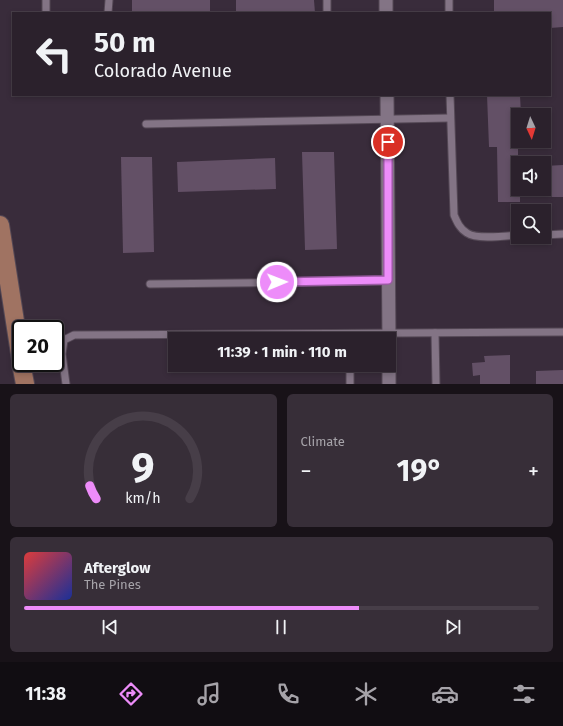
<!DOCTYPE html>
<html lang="en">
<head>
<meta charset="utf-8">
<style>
  :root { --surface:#2b212c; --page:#372e38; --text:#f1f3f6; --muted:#a6a3a9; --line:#473e48; --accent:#ed8cf9 }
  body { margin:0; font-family:"Fira Sans",sans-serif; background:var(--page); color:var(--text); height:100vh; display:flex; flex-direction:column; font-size:15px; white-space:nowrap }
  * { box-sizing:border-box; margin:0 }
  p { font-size:13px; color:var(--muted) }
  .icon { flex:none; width:22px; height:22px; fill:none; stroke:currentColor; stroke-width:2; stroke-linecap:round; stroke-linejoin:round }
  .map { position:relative; height:384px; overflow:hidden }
  .side { display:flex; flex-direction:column; gap:10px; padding:10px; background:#181218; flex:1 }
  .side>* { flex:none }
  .top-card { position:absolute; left:12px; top:12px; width:539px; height:84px; border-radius:0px; box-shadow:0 2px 6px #0003,0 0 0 1px var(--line); background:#2b212c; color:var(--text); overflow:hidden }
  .needle { width:26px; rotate:176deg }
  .tools { position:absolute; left:511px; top:108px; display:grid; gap:8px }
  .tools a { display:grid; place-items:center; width:40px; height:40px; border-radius:0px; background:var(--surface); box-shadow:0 2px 6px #0003,0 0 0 1px var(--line); font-size:20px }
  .speed { position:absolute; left:12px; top:320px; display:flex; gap:8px; font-size:20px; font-weight:700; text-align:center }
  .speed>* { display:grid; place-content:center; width:52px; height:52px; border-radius:50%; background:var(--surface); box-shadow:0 2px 6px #0003,0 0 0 1px var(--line); line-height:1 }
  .speed .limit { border:2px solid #111; border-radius:6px; background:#fff; color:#111 }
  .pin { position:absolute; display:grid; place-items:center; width:34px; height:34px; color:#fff; margin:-17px; border:2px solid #fff; border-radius:50%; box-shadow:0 1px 4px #0007 }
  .me { position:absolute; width:44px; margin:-22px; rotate:89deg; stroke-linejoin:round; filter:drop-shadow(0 0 3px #0008) }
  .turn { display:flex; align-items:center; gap:14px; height:84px; padding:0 16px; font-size:18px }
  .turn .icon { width:52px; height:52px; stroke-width:2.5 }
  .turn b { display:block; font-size:28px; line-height:34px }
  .big { font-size:30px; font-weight:700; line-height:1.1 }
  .side .widget { flex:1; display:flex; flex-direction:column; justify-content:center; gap:6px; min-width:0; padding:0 14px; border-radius:6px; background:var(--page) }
  .side .dial { align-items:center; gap:0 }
  .dial svg { height:104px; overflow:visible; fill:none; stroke:var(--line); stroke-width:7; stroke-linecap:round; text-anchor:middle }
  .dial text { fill:var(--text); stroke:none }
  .song { display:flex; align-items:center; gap:12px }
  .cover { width:48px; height:48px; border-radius:6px; background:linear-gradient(135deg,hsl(0 70% 55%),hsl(230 70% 35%)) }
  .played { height:4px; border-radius:2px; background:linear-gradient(90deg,var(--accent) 65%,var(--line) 65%) }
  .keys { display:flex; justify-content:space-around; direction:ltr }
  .heat { display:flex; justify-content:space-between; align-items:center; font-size:22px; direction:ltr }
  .side .tiles { flex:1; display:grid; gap:10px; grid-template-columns:1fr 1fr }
  .widget:last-child { grid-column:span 2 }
  .trip { position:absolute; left:168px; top:332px; width:228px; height:40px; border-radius:0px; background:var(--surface); box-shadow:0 2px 6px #0003,0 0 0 1px var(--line); font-weight:700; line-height:40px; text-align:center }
  .tabs { display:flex; height:64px; justify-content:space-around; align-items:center; background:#110d12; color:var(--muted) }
  .tabs .icon { width:28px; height:28px }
  .tabs .on { color:var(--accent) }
  .tabs b { font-size:18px; color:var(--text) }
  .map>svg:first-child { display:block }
  .building { fill:#635066 }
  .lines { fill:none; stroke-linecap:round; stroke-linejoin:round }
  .lane-casing { stroke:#544855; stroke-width:9 }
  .street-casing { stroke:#544855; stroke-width:15 }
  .secondary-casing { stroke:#544855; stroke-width:20 }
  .lane { stroke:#837485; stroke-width:7 }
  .street { stroke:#837485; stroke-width:13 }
  .secondary { stroke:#a07362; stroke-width:18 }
  .route-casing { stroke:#9a5ba2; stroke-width:10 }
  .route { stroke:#ed8cf9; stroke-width:7 }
</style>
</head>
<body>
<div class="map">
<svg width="563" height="384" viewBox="0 0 563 384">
  <rect width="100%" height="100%" fill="#392c3b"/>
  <g class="building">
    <rect x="132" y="0" width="78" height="13"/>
    <polygon points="236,0 314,0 315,13 236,13"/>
    <polygon points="494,0 563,0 563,27 550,28 550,13 494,13"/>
    <polygon points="487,95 520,95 521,115 518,115 518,189 520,189 520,202 498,202 497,147 489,147"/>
    <polygon points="302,152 334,152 337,249 305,250"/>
    <polygon points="121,157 152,157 154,252 123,253"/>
    <polygon points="275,158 276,189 178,192 177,162"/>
    <polygon points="563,165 563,197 544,197 544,166"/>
    <polygon points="510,355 510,384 480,384 480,375 473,376 472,363 485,362 484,356"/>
    <polygon points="563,370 563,384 536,384 536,371"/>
  </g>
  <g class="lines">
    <defs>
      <g id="lane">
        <polyline points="327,0 327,13"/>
        <polyline points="449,0 449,13"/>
        <polyline points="46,13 46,0"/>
        <polyline points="108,13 109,0"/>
        <path d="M450 95 454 215C457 222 460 229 467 233 477 240 505 236 518 235"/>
        <polyline points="146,124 450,118"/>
        <polyline points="544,235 563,234"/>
        <polyline points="150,284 388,281"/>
        <polyline points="435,333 436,384"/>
        <polyline points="350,365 350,384"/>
        <polyline points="66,384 62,354 64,340 74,335 563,332"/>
      </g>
      <g id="street">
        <polyline points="386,0 386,13"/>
        <polyline points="387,95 389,339"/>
        <polyline points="389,365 389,384"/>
      </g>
      <g id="secondary">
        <polyline points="0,225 21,360"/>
        <polyline points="21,363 25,384"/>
      </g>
    </defs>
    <use href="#lane" class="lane-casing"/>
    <use href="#street" class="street-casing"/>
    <use href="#secondary" class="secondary-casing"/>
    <use href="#lane" class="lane"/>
    <use href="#street" class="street"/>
    <use href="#secondary" class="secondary"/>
  </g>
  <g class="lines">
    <defs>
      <polyline id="route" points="277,282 388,280 388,142"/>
    </defs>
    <use href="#route" class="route-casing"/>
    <use href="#route" class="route"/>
  </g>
</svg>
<div class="tools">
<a><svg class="needle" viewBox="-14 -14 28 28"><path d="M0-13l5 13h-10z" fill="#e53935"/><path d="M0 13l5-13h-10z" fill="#a6a3a9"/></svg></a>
<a><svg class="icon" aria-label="sound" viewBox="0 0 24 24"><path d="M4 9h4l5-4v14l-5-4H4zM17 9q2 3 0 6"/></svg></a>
<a><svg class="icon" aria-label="search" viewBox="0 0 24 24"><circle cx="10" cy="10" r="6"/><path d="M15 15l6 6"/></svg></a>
</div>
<div class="speed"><div class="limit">20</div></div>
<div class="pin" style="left:388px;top:142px;background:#d93025"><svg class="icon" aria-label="arrive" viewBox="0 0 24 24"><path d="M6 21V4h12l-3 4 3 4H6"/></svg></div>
<svg class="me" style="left:277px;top:282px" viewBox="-20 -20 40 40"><circle r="17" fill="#ed8cf9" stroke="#fff" stroke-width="3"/><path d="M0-11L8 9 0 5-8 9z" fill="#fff"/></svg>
<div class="trip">11:39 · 1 min · 110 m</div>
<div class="top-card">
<div class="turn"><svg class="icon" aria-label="left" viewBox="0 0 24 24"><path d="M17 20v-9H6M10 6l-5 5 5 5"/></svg><div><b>50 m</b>Colorado Avenue</div></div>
</div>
</div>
<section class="side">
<div class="tiles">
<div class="widget dial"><svg viewBox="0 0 100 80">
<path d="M14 69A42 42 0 1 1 86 69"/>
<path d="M14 69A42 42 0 0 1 9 59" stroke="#ed8cf9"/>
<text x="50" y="56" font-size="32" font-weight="700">9</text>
<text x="50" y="72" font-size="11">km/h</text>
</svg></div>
<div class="widget"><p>Climate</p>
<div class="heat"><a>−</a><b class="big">19°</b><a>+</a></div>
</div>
<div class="widget">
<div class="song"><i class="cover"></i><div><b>Afterglow</b><p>The Pines</p></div></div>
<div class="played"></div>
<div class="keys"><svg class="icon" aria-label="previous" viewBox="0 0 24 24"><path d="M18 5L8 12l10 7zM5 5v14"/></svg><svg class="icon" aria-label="pause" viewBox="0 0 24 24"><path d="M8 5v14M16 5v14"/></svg><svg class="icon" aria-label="next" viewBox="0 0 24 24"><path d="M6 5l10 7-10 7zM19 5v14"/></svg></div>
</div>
</div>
</section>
<nav class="tabs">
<b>11:38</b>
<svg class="icon on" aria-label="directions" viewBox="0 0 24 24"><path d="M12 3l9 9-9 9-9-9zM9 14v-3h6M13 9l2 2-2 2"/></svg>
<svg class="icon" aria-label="music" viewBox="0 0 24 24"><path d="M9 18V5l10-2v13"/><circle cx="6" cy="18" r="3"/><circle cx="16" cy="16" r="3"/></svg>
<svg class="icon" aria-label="phone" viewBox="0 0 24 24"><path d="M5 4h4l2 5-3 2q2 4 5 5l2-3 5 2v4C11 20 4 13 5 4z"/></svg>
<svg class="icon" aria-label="climate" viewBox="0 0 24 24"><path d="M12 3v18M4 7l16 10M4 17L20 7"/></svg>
<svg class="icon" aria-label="car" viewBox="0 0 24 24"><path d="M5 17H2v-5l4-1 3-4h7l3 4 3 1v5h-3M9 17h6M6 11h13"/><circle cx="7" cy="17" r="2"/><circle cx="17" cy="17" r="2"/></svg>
<svg class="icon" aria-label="filters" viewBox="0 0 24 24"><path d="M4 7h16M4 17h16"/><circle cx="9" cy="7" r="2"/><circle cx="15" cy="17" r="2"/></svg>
</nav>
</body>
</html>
